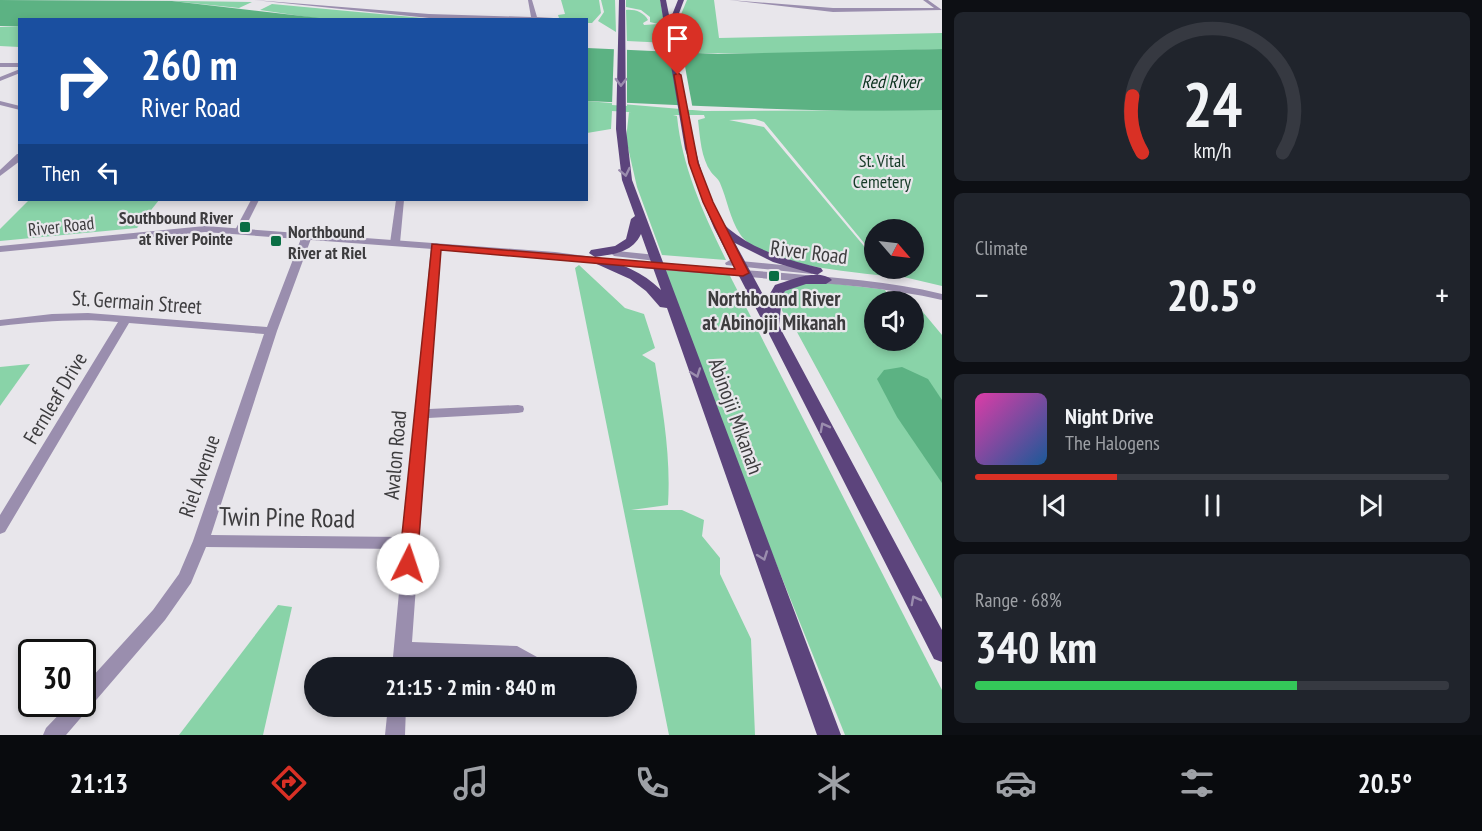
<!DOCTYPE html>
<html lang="en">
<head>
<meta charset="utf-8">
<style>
  :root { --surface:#171b24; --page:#20242c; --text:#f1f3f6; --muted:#9ea1a6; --line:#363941; --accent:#d93025 }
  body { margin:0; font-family:"PT Sans Narrow",sans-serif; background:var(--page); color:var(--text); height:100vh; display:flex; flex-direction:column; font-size:22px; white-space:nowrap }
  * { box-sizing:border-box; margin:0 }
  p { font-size:20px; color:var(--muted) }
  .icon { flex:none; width:33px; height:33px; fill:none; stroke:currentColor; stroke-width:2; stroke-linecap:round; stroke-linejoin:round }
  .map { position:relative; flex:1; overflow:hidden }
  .details { display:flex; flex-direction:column; gap:12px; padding:12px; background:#0d0f14; width:540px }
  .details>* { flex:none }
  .banner { position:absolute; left:18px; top:18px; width:570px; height:183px; border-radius:0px; box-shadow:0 3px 9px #0003; background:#1a4fa0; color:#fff; overflow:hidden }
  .needle { width:39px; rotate:118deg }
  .buttons { position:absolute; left:864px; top:219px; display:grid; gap:12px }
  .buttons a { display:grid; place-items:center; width:60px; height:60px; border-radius:50%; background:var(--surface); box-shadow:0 3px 9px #0003; font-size:30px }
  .speed { position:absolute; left:18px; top:639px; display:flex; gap:12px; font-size:30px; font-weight:700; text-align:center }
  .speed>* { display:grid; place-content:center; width:78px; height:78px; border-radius:50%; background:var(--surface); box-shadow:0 3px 9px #0003; line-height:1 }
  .speed .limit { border:3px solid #111; border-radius:9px; background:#fff; color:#111 }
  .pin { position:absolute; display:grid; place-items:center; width:51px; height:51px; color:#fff; margin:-62px -26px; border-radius:50% 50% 50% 0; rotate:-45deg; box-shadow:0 0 6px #0007 }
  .pin .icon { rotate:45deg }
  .me { position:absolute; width:66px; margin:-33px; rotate:4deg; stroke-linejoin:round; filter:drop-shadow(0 0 4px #0008) }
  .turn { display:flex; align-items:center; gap:21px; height:126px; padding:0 24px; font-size:27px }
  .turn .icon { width:78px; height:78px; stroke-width:2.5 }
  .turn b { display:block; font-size:42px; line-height:51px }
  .then { display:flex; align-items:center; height:57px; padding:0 24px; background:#0003; gap:12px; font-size:22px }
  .big { font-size:45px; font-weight:800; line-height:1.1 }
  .details .card { flex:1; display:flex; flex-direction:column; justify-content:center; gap:9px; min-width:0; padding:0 21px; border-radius:9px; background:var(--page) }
  .details .dial { align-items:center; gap:0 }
  .dial svg { height:156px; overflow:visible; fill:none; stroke:var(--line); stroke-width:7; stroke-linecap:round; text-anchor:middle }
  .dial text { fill:var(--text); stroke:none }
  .song { display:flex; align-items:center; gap:18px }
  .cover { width:72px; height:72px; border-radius:9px; background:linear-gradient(135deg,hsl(320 70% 55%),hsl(210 70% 35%)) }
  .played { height:6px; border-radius:3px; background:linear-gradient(90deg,var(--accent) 30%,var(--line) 30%) }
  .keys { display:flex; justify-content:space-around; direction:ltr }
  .heat { display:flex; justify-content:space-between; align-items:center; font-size:33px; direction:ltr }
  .charge { height:9px; border-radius:4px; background:linear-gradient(90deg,#34c759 68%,var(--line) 0) }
  .trip { position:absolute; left:304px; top:657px; width:333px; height:60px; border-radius:30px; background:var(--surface); box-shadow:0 3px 9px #0003; font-weight:800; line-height:60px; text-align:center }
  .menu { display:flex; height:96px; justify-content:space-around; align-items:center; background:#090b0e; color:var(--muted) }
  .menu .icon { width:42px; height:42px }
  .menu .current { color:var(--accent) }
  .menu b { font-size:27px; color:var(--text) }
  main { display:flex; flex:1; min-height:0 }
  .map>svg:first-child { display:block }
  .green { fill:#89d3a8 }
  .water { fill:#5cb283 }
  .pier { fill:#e8e6eb }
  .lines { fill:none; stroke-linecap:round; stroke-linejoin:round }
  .minor { fill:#9a8eae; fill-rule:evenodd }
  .tertiary { fill:#9a8eae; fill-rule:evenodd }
  .primary { fill:#5c447c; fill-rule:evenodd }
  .oneway { stroke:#9b8dae }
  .route { fill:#d93025; stroke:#8d1f18; stroke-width:1.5 }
  .poi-dot { fill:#0a6e44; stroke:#e8e6eb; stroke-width:2 }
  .labels { text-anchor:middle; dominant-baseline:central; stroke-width:4.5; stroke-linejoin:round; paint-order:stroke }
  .far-water-label { font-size:18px; font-style:italic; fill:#0b311e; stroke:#e8e6eb }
  .far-park-label { font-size:18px; fill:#163b28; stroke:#e8e6eb }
  .far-poi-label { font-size:18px; font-weight:bold; fill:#3d3c3e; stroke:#e8e6eb; text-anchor:end }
  .far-street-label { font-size:18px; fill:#3d3c3e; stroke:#e8e6eb }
  .street-label { font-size:21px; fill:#3d3c3e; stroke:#e8e6eb }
  .poi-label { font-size:21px; font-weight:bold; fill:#3d3c3e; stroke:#e8e6eb }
  .near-street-label { font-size:26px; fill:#3d3c3e; stroke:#e8e6eb }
</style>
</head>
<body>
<main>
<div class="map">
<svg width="942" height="735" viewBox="0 0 942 735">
  <rect width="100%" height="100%" fill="#e8e6eb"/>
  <g class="green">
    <polygon points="113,0 252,2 239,8 172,1"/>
    <polygon points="561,0 599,0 601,13 592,23 587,23 586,20 559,18 558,15 565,14"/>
    <polygon points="601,0 615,0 616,32 598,21 604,12"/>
    <path d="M626 0H660L668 43 627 41 626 10C634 9 644 12 648 20L643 23 644 25 658 24 650 22V17L641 10 626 7Z"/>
    <polygon points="687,0 714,0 719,38 942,33 942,49 810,54 683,53 679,19"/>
    <polygon points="272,4 423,18 533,19 328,20 260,10"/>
    <polygon points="19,26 19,47 0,46 0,27"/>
    <path d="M587 101 704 111 942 110V286L891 274 886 269 914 268V230H874V255L764 122 755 119 729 120 764 127 874 258V268L884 269 891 277C854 271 761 267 740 234 730 219 727 199 720 183 718 178 714 176 711 172 701 158 700 137 698 120L705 118 704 115H673L677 116C682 168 704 214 726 260L662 255 637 187 626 139 629 112 660 114 612 111 611 129 587 133Z"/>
    <polygon points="29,200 159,200 137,228 0,241 0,229"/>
    <path d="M579 265 625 308 644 314 655 348 642 355 655 363C663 411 671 456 668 505L631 510H682L704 520 702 536 720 558V574L751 639 755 735H669L575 268Z"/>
    <polygon points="664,270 729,274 942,690 942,735 845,735 747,491"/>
    <path d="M819 282 880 289 885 290 891 300 904 301 874 302V340H914V304L917 305 942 335V599L791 321C780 314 779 303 783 292L805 283Z"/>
    <polygon points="30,364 0,406 0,367"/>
    <polygon points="278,605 292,607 263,735 179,735"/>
  </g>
  <g class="water">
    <polygon points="0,0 172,1 328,19 20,20 19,26 0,26"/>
    <path d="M587 48 718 54 942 49V110C823 113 705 106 587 101Z"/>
    <polygon points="902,367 928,379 942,400 942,483 897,417 877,379 884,370"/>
  </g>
  <g class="pier">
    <polygon points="614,47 627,47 627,106 612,105"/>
    <polygon points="669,49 682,50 693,110 679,109"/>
  </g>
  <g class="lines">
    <g class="minor">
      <polygon points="253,0 429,14 531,17 528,0 532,0 537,17 570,19 429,18"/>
      <polygon points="729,0 833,8 934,8 923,0 928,0 942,10 833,12"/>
      <rect x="0" y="63" width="20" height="4"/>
      <polygon points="20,69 20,73 0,81 0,77"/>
      <polygon points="0,101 20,106 20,110 0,105"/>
      <polygon points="17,154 20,154 20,161 0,176 0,170"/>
      <polygon points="251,200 259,200 242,234 236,234 234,232"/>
      <polygon points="396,200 404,200 400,243 395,246 390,243"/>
      <path d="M307 233 312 236 277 331 211 535 404 537 431 246 436 243 439 244 441 246 429 409 518 405 523 406 524 409 523 412 518 413 428 418 412 642 517 646 537 657 541 668H522L514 662 411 659 410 668H392L403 549 206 547 191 583 165 620 66 735H43L46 728 69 704H82V688L153 610 179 574 193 541 264 334 129 323 5 532 0 534V515L118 322C78 318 40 322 0 326V320L52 314 88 313 267 327 302 236Z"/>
      <polygon points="388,706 406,706 405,735 385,735"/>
    </g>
    <g class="tertiary">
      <path d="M205 226 555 252C631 263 707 267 783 273 836 278 890 281 942 294V300C890 288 836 284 783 280 707 273 631 269 555 258L205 232 0 252V246Z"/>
      <polygon points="617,251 656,255 661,258 656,261 614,256 612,254"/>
      <polygon points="730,260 812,268 817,271 812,274 726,265 725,263"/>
    </g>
    <g class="primary">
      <path d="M619 0H625L626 129 632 180 841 735H817L667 308 660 307 646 291 630 279 590 261 596 257C620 263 643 272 661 290L641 234C632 253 614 254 595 257L589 253 591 250 615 246 626 239 631 219 635 216 622 180 616 129Z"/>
      <path d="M660 0H666L670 20 678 0H684L675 24 671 26C679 68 699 203 729 229 754 250 790 261 821 268L823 271 817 275 773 262 735 243 768 304V297L775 285C791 280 819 268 832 280L826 284H806L785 291 782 297 779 326 942 630V662L934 659 769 334 765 330V326L714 228 703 202 685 149Z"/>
    </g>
  </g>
  <defs><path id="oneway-chevron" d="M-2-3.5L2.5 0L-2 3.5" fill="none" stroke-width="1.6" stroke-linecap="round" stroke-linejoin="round" transform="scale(1.5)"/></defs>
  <g class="oneway">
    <use href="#oneway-chevron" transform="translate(621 82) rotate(91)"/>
    <use href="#oneway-chevron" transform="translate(625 172) rotate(78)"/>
    <use href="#oneway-chevron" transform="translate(696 373) rotate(70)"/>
    <use href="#oneway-chevron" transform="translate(824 427) rotate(-118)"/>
    <use href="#oneway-chevron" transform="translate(763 556) rotate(70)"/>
    <use href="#oneway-chevron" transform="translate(915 600) rotate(-118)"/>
  </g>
  <polygon class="route" points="678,73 681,75 698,163 713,202 749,273 743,276 441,250 417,564 414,570 408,572 401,570 399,564 432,244 735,269 703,202 689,163 674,75"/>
  <g class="poi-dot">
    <rect x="239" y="221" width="12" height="12" rx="3"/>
    <rect x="270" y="235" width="12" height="12" rx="3"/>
    <rect x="768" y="270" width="12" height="12" rx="3"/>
  </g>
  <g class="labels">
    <g class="far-water-label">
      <text x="891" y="81">Red River</text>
    </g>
    <g class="far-park-label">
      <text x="882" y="160">St. Vital<tspan x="882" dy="21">Cemetery</tspan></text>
    </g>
    <g class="far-poi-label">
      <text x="233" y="217">Southbound River<tspan x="233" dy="21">at River Pointe</tspan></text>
      <text x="288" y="231" text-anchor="start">Northbound<tspan x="288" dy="21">River at Riel</tspan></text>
    </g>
    <g class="far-street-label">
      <text transform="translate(61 226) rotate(-6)">River Road</text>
    </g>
    <g class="street-label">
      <text transform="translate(809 252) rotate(7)">River Road</text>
      <text transform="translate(137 302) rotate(4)">St. Germain Street</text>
      <text transform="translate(55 398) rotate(-59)">Fernleaf Drive</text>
      <text transform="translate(736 416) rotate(70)">Abinojii Mikanah</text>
      <text transform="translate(395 455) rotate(-85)">Avalon Road</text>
      <text transform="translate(199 476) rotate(-71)">Riel Avenue</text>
    </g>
    <g class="poi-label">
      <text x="774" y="298">Northbound River<tspan x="774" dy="24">at Abinojii Mikanah</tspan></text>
    </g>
    <g class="near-street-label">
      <text transform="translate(287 517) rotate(1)">Twin Pine Road</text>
    </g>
  </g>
</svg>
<div class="buttons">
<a><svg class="needle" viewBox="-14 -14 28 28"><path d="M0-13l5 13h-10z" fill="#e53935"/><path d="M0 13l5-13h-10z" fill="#9ea1a6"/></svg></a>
<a><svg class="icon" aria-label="sound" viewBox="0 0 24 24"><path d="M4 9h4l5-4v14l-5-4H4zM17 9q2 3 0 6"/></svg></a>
</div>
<div class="speed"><div class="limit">30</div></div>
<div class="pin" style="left:678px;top:75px;background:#d93025"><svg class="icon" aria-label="arrive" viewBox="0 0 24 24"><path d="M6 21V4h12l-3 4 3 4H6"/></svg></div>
<svg class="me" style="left:408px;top:564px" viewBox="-20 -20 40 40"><circle r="19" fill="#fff"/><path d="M0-13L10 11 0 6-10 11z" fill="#d93025"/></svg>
<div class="trip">21:15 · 2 min · 840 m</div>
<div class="banner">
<div class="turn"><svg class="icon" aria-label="right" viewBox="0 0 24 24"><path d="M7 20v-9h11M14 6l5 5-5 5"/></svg><div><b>260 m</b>River Road</div></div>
<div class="then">Then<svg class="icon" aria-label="left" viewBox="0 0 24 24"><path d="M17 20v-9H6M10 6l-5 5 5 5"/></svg></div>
</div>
</div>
<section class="details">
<div class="card dial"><svg viewBox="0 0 100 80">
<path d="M14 69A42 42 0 1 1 86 69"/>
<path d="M14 69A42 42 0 0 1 9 40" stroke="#d93025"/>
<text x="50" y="56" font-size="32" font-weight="700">24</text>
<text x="50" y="72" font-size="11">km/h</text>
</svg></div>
<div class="card"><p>Climate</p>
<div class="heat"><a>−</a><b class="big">20.5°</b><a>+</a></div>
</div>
<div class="card">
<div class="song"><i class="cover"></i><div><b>Night Drive</b><p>The Halogens</p></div></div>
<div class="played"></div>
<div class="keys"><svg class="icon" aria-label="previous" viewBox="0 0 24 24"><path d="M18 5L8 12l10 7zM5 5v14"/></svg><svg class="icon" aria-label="pause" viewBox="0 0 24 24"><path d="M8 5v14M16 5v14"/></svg><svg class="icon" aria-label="next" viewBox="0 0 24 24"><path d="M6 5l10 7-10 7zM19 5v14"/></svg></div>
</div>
<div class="card"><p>Range · 68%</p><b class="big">340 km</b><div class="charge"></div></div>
</section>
</main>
<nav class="menu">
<b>21:13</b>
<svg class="icon current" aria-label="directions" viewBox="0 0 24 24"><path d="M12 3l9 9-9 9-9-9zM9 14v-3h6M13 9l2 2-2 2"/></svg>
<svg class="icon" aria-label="music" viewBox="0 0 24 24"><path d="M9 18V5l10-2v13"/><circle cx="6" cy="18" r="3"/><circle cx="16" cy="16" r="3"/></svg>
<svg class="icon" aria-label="phone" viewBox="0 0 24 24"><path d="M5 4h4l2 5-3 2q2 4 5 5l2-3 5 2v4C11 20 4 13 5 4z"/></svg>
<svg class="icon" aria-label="climate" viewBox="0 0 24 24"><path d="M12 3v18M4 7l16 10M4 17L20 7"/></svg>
<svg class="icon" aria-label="car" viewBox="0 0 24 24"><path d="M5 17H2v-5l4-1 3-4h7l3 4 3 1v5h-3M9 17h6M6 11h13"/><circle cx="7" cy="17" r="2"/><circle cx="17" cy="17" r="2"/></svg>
<svg class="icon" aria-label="filters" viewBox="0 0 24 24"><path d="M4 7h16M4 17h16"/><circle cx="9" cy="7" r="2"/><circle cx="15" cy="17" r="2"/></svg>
<b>20.5°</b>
</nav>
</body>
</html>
